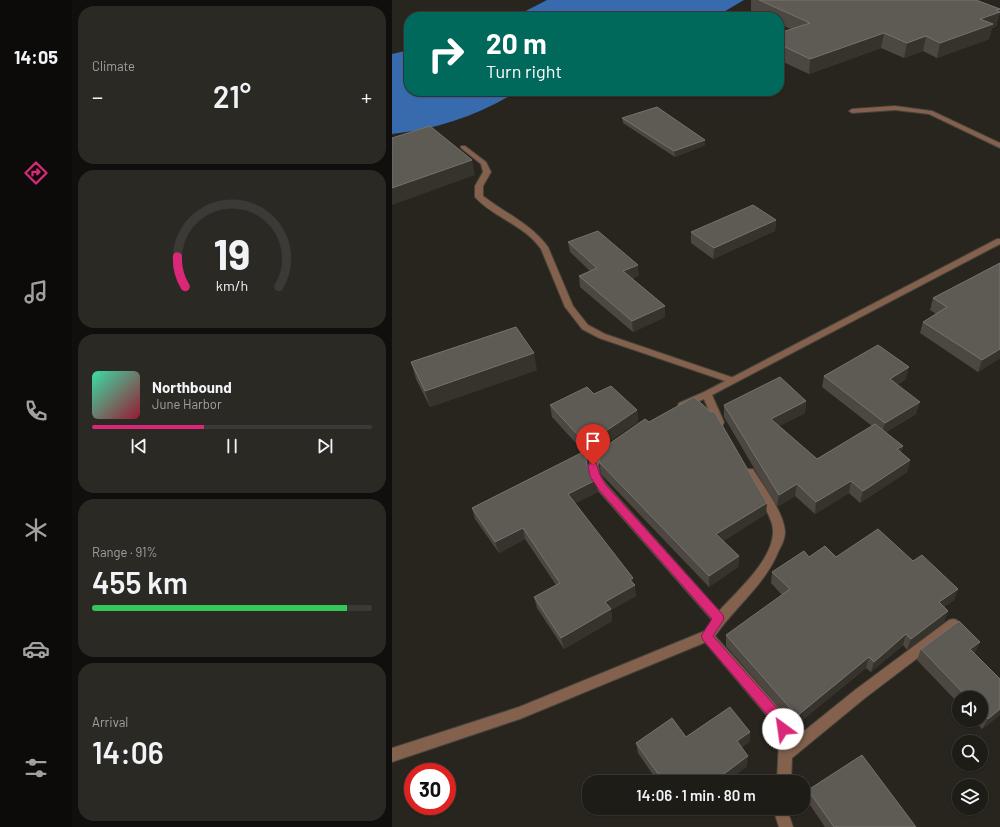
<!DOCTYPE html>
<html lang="en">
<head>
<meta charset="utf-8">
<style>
  :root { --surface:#1e1c17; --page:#2b2924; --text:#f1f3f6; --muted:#a1a1a1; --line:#3c3a36; --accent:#db2777 }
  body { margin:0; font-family:Barlow,sans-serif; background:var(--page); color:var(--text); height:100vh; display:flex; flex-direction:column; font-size:15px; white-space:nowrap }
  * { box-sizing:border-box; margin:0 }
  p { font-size:13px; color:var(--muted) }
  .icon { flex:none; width:22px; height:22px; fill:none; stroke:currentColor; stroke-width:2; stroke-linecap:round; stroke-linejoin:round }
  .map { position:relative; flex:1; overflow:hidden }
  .sheet { display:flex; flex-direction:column; gap:6px; padding:6px; background:#100f0d; width:320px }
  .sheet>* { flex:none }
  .guide { position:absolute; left:12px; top:12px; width:380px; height:84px; border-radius:16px; box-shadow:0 1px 3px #0004,0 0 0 1px var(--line); background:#00695c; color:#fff; overflow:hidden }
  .tools { position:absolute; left:560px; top:691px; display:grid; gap:8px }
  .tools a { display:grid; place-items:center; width:36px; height:36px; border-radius:50%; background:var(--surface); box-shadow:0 1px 3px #0004,0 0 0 1px var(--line); font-size:20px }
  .speed { position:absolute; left:12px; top:763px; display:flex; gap:8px; font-size:20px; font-weight:700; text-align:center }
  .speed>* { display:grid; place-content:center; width:52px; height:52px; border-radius:50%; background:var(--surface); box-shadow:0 1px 3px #0004,0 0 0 1px var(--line); line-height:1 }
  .speed .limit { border:6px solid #d22; background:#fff; color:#111 }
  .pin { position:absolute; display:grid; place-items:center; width:34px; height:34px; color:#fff; margin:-41px -17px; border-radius:50% 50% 50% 0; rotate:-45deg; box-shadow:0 0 4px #0007 }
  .pin .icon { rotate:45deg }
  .me { position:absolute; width:44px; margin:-22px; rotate:329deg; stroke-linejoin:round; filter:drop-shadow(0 0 3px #0008) }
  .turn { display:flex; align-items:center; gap:14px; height:84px; padding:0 16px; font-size:18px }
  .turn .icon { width:52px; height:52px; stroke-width:2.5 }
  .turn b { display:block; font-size:28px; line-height:34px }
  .big { font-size:30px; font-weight:600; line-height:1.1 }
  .sheet .card { flex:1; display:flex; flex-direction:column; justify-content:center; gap:6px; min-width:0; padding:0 14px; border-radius:16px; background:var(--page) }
  .sheet .dial { align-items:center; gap:0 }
  .dial svg { height:104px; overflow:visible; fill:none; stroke:var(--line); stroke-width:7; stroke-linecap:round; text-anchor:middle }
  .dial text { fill:var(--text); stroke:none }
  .song { display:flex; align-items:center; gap:12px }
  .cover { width:48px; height:48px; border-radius:6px; background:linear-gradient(135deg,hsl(160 70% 55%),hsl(350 70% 35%)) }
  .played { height:4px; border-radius:2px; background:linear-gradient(90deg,var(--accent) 40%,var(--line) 40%) }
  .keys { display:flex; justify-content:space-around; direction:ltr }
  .heat { display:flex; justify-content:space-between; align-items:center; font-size:22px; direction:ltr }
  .charge { height:6px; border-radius:3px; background:linear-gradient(90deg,#34c759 91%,var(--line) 0) }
  .trip { position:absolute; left:190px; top:775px; width:228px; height:40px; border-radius:16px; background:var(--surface); box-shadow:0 1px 3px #0004,0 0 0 1px var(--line); font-weight:600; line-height:40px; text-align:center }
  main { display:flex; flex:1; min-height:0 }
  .tab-bar { display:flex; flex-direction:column; width:72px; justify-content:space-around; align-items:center; background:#0c0b09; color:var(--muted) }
  .tab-bar .icon { width:28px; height:28px }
  .tab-bar .on { color:var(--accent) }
  .tab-bar b { font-size:18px; color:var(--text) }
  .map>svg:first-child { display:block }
  .water { fill:#386bae }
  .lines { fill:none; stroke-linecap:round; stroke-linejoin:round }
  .service-casing { stroke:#45423c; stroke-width:2 }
  .minor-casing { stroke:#45423c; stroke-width:2 }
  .service { fill:#83614d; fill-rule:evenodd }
  .minor { fill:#83614d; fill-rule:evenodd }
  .wall { fill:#4c4741 }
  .shaded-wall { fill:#36322c }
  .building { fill:#5e5a54; stroke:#76726c }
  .route { fill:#db2777; stroke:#8e194d }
</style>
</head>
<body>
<main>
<nav class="tab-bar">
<b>14:05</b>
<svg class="icon on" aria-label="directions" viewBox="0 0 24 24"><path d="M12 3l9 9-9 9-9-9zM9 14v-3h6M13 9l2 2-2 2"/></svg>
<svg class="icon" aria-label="music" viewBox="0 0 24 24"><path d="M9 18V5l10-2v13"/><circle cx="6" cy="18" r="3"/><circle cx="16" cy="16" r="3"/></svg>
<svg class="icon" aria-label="phone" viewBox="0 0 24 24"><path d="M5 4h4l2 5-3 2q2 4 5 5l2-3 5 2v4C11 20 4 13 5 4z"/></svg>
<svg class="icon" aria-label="climate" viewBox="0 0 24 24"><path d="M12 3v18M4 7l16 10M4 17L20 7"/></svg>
<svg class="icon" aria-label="car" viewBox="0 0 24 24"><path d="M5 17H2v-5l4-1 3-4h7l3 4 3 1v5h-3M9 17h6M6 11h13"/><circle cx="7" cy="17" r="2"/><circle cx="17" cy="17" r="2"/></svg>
<svg class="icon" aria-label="filters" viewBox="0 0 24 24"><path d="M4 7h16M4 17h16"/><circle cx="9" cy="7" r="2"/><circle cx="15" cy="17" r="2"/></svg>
</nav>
<section class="sheet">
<div class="card"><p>Climate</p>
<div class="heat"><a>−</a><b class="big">21°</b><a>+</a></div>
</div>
<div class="card dial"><svg viewBox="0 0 100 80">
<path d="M14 69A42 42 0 1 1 86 69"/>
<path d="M14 69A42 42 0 0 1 8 46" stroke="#db2777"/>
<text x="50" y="56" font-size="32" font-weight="700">19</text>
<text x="50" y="72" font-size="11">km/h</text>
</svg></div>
<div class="card">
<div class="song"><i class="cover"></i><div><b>Northbound</b><p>June Harbor</p></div></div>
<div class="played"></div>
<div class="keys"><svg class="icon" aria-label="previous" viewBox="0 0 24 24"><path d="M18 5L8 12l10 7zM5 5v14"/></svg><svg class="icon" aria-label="pause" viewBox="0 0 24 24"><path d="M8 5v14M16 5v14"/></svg><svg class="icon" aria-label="next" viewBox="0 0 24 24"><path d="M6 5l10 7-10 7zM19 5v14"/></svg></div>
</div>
<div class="card"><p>Range · 91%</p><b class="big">455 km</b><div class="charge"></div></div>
<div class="card"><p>Arrival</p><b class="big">14:06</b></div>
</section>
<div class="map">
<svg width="608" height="827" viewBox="0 0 608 827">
  <rect width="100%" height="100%" fill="#28251f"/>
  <g class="water">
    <polygon points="155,0 352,0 323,17 122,17"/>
    <path d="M17 50V91H126C87 115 46 129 0 134V54Z"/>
  </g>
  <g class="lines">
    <defs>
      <g id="service">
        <polygon points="503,106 540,111 608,143 608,148 537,114 503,110 460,113 457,111 460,109"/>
        <path d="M69 146H73L94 162 99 172 91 186V196C113 213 139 224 156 247L181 306 196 325 213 334 342 378 344 380 342 382H336L207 338 190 329 173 307 149 249C131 224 102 218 83 197V186L91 172 89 164 69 148Z"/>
        <polygon points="315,630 319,632 321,636 319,640 128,719 0,762 0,748 127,707"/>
      </g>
      <g id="minor">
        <polygon points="605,239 608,239 608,244 320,395 332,422 331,425 323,425 312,399 291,408 286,405 287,403 312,392"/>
        <path d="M215 445 219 446 220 449 213 456 206 465 208 475 214 484 327 611C346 590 388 554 380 524 374 505 361 489 352 472L353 469H361C371 486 392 512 393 532 393 538 390 545 387 550 374 584 344 606 323 636L393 715 401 740 463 690 557 620 561 619 565 620 567 624 565 628 473 698 400 758 399 782H385L387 738 382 724 311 640 309 636 320 620 206 490C197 476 192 470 202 455 206 450 209 447 215 445Z"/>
        <polygon points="383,808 397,808 397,815 401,827 387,827 383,815"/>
      </g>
    </defs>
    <use href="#service" class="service-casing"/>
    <use href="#minor" class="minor-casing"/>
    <use href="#service" class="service"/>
    <use href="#minor" class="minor"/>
  </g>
  <g class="wall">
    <polygon points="359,0 584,0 608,9 607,12 608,12 604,26 600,28 597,39 545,58 531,51 512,58 489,48 417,74 387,60 387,33 399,29 387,24 387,17 373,17 359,11"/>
    <polygon points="230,118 313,140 313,145 283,157 231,123"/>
    <polygon points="384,220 383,231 321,259 299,243 299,232"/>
    <polygon points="176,242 247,275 240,279 273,306 273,317 241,332 188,287 187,276 198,271 178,252"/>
    <polygon points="608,263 608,358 586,372 528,333 531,322 544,314 538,310 541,298"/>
    <polygon points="19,362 145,370 38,407 24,379"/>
    <polygon points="432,376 514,379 505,385 524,414 494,432 511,446 509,453 518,460 515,472 468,503 457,493 423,514 403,496 385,507 332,417 332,405 414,401 413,413 387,426 425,459 480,426 430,387"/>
    <polygon points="202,394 245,410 246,422 206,449 199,459 196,456 197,462 195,465 206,492 183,503 241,583 244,596 219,610 220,621 172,649 145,608 142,597 164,585 133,539 107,553 83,519 80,508 192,452 160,417 158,405"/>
    <polygon points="257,422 374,514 331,541 347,556 346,567 317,587 209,474 206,455"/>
    <polygon points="417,557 444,557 521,561 566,589 562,600 552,607 556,611 552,622 515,650 511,645 479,672 474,668 403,726 334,646 334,635 390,595 379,583 380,572"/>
    <polygon points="529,649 583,653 582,653 608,715 590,729 582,720 589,720 589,698 567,698 567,704 525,660"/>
    <polygon points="358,732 357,742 350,747 355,766 334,782 266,782 246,753 244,743 294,737"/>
    <polygon points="416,790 524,827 433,827 414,799"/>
    <polygon points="283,808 299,808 289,816"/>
  </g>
  <g class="shaded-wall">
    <polygon points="608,9 607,12 608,12 604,26 600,28 597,39 545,58 548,43 588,19 604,10"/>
    <polygon points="492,33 489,48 417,74 418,59"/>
    <polygon points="534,36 531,51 512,58 515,43"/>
    <polygon points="313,140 313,145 283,157 282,151"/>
    <polygon points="80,160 83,175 0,205 0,188"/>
    <polygon points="384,220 383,231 321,259 322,248"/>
    <polygon points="246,265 247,275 231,282 231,271"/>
    <polygon points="273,306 273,317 241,332 240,321"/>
    <polygon points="608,349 608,358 586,372 590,360"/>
    <polygon points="142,353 145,370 38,407 33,391"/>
    <polygon points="517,367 514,379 495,391 498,379"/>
    <polygon points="414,401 413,413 378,431 379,419"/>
    <polygon points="528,402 524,414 490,434 493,423"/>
    <polygon points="245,410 246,422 206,449 199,459 197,447 205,437"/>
    <polygon points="511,446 508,457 505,449"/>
    <polygon points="195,450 197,462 195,465 193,453"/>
    <polygon points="518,460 515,472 468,503 471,491"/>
    <polygon points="204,480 206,492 178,506 176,494"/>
    <polygon points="459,481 457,493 423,514 424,502"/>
    <polygon points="405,484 403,496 385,507 387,495"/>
    <polygon points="375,503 374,514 324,545 324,534"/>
    <polygon points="131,528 133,539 107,553 103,542"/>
    <polygon points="347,556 346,567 317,587 317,576"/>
    <polygon points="241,578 241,585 243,585 244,596 219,610 220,621 172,649 169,638"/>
    <polygon points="566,589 562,600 543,613 547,602"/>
    <polygon points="556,611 552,622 515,650 519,639"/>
    <polygon points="514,634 511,645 479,672 482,662"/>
    <polygon points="588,642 583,653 573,660 578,649"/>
    <polygon points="477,657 474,668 403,726 405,716"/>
    <polygon points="608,709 608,715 590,729 596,719"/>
    <polygon points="358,732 357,742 344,751 345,741"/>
    <polygon points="356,756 355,766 334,782 321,782"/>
    <polygon points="289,808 299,808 289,816"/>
  </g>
  <g class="building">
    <polygon points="367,0 584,0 608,9 604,10 608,12 588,19 601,24 548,43 534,36 515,43 492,33 418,59 387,44 387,33 418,23"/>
    <polygon points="265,107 313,140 282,151 230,118"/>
    <polygon points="38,126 80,160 0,188 0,138"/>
    <polygon points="361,205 384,220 322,248 299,232"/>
    <polygon points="206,231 246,265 231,271 273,306 240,321 187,276 205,268 176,242"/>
    <polygon points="608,263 608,349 590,360 531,322 555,307 541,298"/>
    <polygon points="124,327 142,353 33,391 19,362"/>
    <polygon points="486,345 517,367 498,379 528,402 493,423 432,376"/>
    <polygon points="388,377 414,401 379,419 425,459 483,424 511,446 505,449 518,460 471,491 459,481 424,502 405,484 387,495 332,405"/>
    <polygon points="219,386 245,410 205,437 197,447 158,405 195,387 202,394"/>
    <polygon points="302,397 319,412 322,411 375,503 324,534 347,556 317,576 208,463 206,455 217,444 253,419 257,422"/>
    <polygon points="195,450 193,453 195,465 204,480 176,494 241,578 238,580 243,585 213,602 219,609 169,638 142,597 168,583 131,528 103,542 80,508"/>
    <polygon points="486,529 521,561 530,555 566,589 547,602 556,611 519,639 514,634 482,662 477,657 405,716 334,635 398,589 380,572 412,551 417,557 433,546 444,557"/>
    <polygon points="567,621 588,642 578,649 608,679 608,709 596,719 589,712 589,698 576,698 529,649"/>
    <polygon points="338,707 358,732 345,741 356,756 321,782 272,782 244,743 280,718 294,737"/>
    <polygon points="470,755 524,827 442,827 416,790"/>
  </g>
  <polygon class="route" points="201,462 204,463 208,475 213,484 331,615 332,619 321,636 392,716 397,729 395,733 391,735 386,733 383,724 311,640 309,636 320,619 207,490 198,476 196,465"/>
</svg>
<div class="tools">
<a><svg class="icon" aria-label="sound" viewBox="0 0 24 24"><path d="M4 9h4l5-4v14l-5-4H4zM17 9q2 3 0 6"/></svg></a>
<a><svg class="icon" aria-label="search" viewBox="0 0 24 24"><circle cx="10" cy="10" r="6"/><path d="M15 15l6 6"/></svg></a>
<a><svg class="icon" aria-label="layers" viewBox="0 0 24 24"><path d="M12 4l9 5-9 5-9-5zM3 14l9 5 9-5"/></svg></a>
</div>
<div class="speed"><div class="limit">30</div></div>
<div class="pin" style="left:201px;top:465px;background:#d93025"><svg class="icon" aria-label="arrive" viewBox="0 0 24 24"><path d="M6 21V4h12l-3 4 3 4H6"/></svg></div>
<svg class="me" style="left:391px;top:729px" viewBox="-20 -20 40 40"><circle r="19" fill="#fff"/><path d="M0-13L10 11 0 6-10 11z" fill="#db2777"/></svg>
<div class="trip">14:06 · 1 min · 80 m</div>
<div class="guide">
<div class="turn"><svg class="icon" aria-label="right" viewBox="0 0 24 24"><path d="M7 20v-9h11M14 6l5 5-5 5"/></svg><div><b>20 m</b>Turn right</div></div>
</div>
</div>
</main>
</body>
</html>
